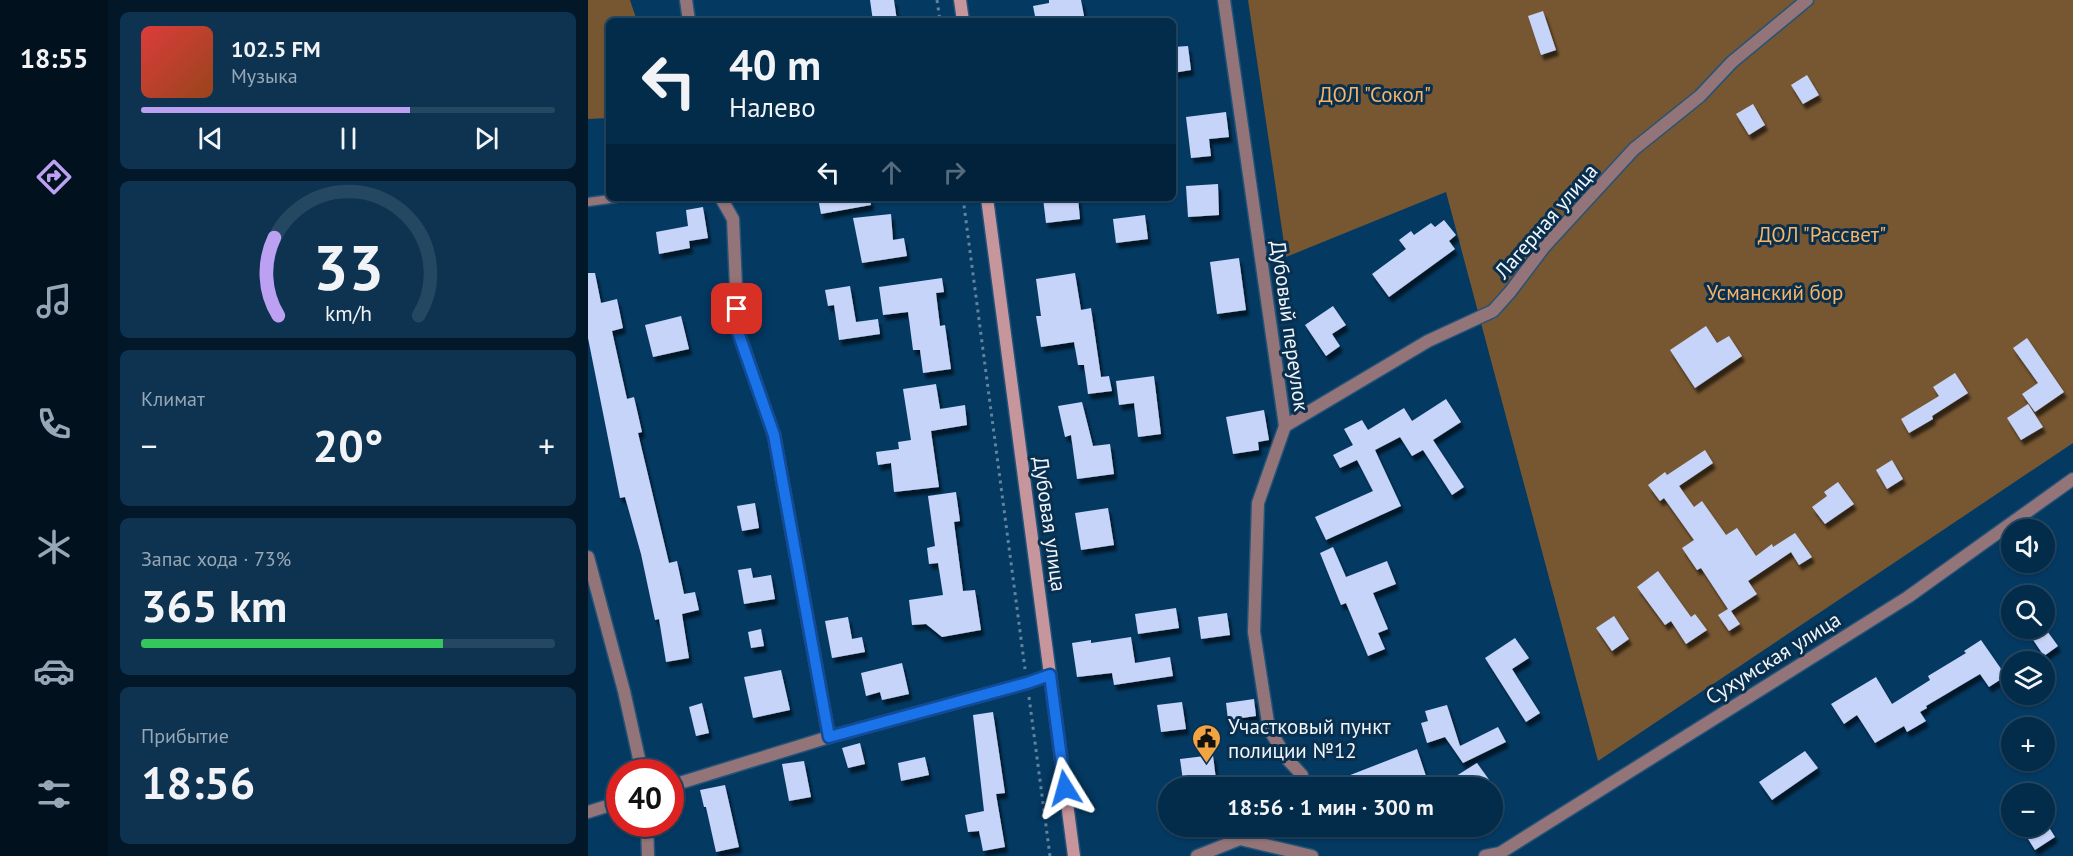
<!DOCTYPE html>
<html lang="ru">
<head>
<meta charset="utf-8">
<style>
  :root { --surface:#032b4a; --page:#0d3351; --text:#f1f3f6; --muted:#97a7b5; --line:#244762; --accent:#bca0f2 }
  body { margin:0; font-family:"PT Sans",sans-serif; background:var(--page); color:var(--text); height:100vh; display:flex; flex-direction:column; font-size:22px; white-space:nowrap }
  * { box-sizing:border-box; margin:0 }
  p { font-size:20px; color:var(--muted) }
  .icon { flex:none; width:33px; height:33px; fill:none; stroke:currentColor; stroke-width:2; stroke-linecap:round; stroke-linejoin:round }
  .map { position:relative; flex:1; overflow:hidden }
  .details { display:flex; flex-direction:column; gap:12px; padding:12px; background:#021829; width:480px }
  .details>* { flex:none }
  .banner { position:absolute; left:18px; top:18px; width:570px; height:183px; border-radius:9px; box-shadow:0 2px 4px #0004,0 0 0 2px var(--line); background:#032b4a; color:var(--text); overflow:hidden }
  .controls { position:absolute; left:1413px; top:519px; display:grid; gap:12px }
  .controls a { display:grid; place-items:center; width:54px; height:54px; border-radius:50%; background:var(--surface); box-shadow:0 2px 4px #0004,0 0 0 2px var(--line); font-size:30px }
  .speed { position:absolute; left:18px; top:759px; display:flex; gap:12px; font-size:30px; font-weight:700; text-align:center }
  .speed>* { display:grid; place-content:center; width:78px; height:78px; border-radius:50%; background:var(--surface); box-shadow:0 2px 4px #0004,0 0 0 2px var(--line); line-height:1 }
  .speed .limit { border:9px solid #d22; background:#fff; color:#111 }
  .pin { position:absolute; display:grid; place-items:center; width:51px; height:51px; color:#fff; margin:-26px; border-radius:12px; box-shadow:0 3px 9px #0006 }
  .me { position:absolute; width:66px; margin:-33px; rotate:352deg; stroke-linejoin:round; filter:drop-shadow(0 0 4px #0008) }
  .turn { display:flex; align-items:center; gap:21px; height:126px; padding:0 24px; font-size:27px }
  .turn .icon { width:78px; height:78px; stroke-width:2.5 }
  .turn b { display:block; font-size:42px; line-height:51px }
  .lanes { display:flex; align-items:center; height:57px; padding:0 24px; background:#0003; justify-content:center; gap:30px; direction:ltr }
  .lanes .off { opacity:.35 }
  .big { font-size:45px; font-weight:800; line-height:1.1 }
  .details .card { flex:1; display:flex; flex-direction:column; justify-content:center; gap:9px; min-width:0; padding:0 21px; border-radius:9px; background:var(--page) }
  .details .dial { align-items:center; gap:0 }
  .dial svg { height:156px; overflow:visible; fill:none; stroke:var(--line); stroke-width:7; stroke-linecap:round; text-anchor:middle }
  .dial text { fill:var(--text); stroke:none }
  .song { display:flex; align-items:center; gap:18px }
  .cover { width:72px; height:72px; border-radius:9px; background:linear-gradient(135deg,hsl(0 70% 55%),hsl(20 70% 35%)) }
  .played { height:6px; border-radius:3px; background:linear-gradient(90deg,var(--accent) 65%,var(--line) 65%) }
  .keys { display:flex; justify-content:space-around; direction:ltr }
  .heat { display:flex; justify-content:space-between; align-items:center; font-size:33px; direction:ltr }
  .charge { height:9px; border-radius:4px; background:linear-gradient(90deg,#34c759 73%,var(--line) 0) }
  .trip { position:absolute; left:570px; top:777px; width:345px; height:60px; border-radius:30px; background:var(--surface); box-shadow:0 2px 4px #0004,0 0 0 2px var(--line); font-weight:800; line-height:60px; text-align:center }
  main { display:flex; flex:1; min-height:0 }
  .menu { display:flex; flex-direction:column; width:108px; justify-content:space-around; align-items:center; background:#01111e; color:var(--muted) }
  .menu .icon { width:42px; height:42px }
  .menu .selected { color:var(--accent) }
  .menu b { font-size:27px; color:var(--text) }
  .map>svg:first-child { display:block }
  .green { fill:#775732 }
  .building { fill:#c5d4f8; filter:url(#shadow) }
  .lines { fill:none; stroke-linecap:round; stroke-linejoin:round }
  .lane-casing { stroke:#255377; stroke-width:11 }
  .street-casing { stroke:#255377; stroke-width:15 }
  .secondary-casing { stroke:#255377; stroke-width:15 }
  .path { stroke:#62849e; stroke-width:3; stroke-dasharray:3 4.5; stroke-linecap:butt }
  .lane { stroke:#937479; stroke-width:8 }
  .street { stroke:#937479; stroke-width:12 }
  .secondary { stroke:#c7969d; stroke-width:12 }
  .route-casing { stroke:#114b97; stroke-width:15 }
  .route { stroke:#1a73e8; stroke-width:10 }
  .labels { text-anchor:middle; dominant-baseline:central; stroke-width:6; stroke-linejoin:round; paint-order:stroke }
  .park-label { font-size:21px; fill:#f9b465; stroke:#092f4e }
  .street-label { font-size:21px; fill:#f0f5fa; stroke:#092f4e }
  .poi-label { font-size:21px; fill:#f0f5fa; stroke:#092f4e; text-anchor:start }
</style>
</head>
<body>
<main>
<nav class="menu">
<b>18:55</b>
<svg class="icon selected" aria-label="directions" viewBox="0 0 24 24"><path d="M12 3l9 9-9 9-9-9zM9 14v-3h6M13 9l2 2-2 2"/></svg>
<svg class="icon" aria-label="music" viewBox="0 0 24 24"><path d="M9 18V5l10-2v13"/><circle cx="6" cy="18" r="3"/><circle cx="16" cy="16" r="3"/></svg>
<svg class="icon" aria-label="phone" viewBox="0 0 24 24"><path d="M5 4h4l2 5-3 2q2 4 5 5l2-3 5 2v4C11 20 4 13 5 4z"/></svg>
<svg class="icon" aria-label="climate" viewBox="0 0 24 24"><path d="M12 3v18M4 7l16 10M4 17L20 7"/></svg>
<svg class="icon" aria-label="car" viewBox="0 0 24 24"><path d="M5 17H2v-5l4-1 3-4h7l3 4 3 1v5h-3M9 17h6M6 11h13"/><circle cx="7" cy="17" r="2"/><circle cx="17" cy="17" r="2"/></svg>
<svg class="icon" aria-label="filters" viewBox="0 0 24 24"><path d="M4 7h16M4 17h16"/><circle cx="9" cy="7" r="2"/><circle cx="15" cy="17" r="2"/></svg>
</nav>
<section class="details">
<div class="card">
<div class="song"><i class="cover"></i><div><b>102.5 FM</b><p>Музыка</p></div></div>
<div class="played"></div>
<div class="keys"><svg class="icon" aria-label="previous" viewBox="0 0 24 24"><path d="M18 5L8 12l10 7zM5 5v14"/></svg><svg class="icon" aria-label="pause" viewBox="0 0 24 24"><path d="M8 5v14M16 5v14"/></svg><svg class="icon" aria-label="next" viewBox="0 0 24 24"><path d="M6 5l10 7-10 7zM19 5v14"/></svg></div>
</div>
<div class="card dial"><svg viewBox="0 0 100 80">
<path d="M14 69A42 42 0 1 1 86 69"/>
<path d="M14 69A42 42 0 0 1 12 29" stroke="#bca0f2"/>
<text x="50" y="56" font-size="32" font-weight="700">33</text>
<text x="50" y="72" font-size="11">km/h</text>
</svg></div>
<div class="card"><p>Климат</p>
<div class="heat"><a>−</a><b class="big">20°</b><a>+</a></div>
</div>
<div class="card"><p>Запас хода · 73%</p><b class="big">365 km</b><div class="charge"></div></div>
<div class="card"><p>Прибытие</p><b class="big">18:56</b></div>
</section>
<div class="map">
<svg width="1485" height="856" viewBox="0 0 1485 856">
  <defs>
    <filter id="shadow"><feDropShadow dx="3" dy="5.5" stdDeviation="1.5" flood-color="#0009"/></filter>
  </defs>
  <rect width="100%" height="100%" fill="#043962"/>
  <g class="green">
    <polygon points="0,0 42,0 49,21 21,21 21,118 0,119"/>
    <polygon points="660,0 1485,0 1485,443 1010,761 858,192 698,257"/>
  </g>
  <g class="building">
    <polygon points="282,0 306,0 309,21 285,21"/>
    <polygon points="461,0 493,0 497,21 448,21 445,6 461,3"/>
    <polygon points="955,11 968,50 953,55 940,16"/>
    <polygon points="600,46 603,70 585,73 585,47"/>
    <polygon points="1219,75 1231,95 1215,104 1203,85"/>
    <polygon points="1165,104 1177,125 1161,135 1148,114"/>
    <polygon points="638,112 641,137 621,139 623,156 603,158 598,117"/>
    <polygon points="630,184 631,215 600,217 598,186"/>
    <polygon points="230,198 282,198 283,205 233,214"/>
    <polygon points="455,198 490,198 492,219 458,223"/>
    <polygon points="115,207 120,238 101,241 102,248 71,254 68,232 100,226 98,210"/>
    <polygon points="303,214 305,240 316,238 319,256 274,263 265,218"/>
    <polygon points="557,215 560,239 528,243 525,219"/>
    <polygon points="856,220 868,235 861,241 867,249 801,297 784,274 818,249 811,240 823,231 826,235 843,223 847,227"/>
    <polygon points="651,258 658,310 629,314 622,262"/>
    <polygon points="0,273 7,273 13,303 29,299 35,328 24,331 39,399 46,397 54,432 50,433 81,563 89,561 96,594 107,592 111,610 94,614 101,658 78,662 71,619 67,620 53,554 37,497 32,498 0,338"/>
    <polygon points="487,273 493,310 503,308 513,377 521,376 524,391 500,394 496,365 490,365 486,342 453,347 448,316 453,316 448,279"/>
    <polygon points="354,278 356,292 348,293 352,326 357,325 363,369 335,373 332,350 325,350 320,312 295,315 291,287"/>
    <polygon points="262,286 268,322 290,319 292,334 251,340 246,305 240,306 237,290"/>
    <polygon points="745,306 758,325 744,334 752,346 738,356 717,325"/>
    <polygon points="93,316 101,349 65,357 57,325"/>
    <polygon points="1118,326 1129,343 1141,336 1154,356 1107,388 1082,350"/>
    <polygon points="1439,338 1476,392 1447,412 1434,394 1450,383 1425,348"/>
    <polygon points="1367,373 1380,393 1344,416 1345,419 1321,433 1313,419 1351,396 1345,387"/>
    <polygon points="566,376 573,434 550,437 546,403 531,405 528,381"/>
    <polygon points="348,384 352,409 377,405 379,425 343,431 351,487 306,492 303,463 290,465 288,452 311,449 310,442 323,440 315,389"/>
    <polygon points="858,399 873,422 845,440 876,487 864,495 835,450 824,456 812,437 787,450 813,506 738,540 727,517 785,491 769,460 752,468 745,455 765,445 756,429 774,420 780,430 816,408 824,421"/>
    <polygon points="494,402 505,446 522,444 526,474 489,479 483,435 477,437 470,406"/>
    <polygon points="1440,404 1455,427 1433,440 1419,418"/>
    <polygon points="676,410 681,440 670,442 671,450 645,454 638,417"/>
    <polygon points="1117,450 1125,463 1091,486 1106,507 1114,501 1138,535 1149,528 1168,556 1184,544 1185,547 1207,533 1224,557 1211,565 1203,552 1160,581 1169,594 1143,611 1152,624 1141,631 1130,615 1140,609 1113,568 1109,570 1094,548 1106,540 1076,498 1072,501 1060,485 1077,472 1079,475"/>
    <polygon points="1304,460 1315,479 1299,489 1288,470"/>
    <polygon points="1250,482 1266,504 1237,524 1224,507 1239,496 1236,492"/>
    <polygon points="368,492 372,521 366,522 375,591 387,590 393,630 354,637 338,624 324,625 321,600 355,595 350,563 341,564 339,548 347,546 340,496"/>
    <polygon points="167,503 171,528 154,531 149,506"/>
    <polygon points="520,508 526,545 493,550 487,513"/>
    <polygon points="745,547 758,577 799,561 808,584 785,593 800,629 790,633 797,649 780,656 758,603 753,605 732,553"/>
    <polygon points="163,568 165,578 183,575 187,599 156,604 150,570"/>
    <polygon points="1070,571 1103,617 1107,614 1119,630 1098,644 1083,621 1077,625 1049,587"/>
    <polygon points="588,608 591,628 550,634 547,614"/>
    <polygon points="639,613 642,635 613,639 610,617"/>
    <polygon points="1026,616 1041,639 1024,651 1008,628"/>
    <polygon points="260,617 264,639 274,637 277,652 244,658 237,621"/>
    <polygon points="1437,628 1457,628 1470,646 1456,656"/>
    <polygon points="173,629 176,646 163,648 160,632"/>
    <polygon points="543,637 547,663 582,657 585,676 526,685 524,673 489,677 484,643 503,640 503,643"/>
    <polygon points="927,638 941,658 924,669 952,713 938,722 897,658"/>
    <polygon points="1393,640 1418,676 1401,687 1392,674 1338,706 1339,708 1332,712 1338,721 1319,732 1316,726 1287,743 1269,715 1256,724 1243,704 1288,677 1304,704 1342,680 1340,676 1378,653 1376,651"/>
    <polygon points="314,663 321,694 294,700 292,692 278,696 273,673"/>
    <polygon points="193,670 202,710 165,718 156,677"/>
    <polygon points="666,699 668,716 640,720 638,703"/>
    <polygon points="594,702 598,729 573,732 569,705"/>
    <polygon points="114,703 121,733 108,736 101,707"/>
    <polygon points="859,705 872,746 910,727 918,742 875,763 857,737 839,743 833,723 840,721 837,711"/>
    <polygon points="405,712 417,793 408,794 417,847 395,851 391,831 380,832 377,815 396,811 385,715"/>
    <polygon points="272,743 277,764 260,768 254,748"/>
    <polygon points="829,749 842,788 796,788 792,778 754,785 752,779"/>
    <polygon points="1217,751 1230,768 1184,800 1171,782"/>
    <polygon points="625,755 629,788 596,788 592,759"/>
    <polygon points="337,757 341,775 313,781 310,763"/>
    <polygon points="216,761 223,797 201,801 194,764"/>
    <polygon points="889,763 902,781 893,788 875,788 868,776"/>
    <polygon points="137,785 151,847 128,852 118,807 116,807 112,790"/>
    <polygon points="1457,821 1467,837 1447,850 1437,834 1448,826 1456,826"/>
  </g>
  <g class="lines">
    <defs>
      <polyline id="lane" points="0,202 29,198"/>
      <g id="street">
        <polyline points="98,0 101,21"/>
        <polyline points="636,0 697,426 670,503 666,632 681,729 700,760 714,775 715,788"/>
        <polyline points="133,198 145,219 150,331 186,435 241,737"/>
        <polyline points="697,426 840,341 905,311 922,292 956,247 1046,149 1112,96 1144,62 1219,0"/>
        <polyline points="0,557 36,691 54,772"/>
        <polyline points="82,786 241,737 439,683 462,675"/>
        <polyline points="0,812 32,802"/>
        <polyline points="59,824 60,856"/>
        <polyline points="654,838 700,826"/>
        <polyline points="609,856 652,839 724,856"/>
        <polyline points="897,856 912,853 1320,597 1485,479"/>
      </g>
      <g id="secondary">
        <polyline points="372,0 375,21"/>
        <polyline points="399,198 486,856"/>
      </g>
    </defs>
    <use href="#lane" class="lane-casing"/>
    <use href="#street" class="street-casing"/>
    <use href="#secondary" class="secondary-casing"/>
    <g class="path">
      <polyline points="349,0 352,21"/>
      <polyline points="375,198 437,669"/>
      <polyline points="441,697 462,856"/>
    </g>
    <use href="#lane" class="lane"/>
    <use href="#street" class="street"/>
    <use href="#secondary" class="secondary"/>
  </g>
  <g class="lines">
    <defs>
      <polyline id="route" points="149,309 150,332 186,435 241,737 439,683 462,675 477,788"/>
    </defs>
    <use href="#route" class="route-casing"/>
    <use href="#route" class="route"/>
  </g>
  <defs>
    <symbol id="civic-pin" viewBox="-11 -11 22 30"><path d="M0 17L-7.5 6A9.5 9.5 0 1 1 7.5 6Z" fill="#f3a442" stroke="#092f4e"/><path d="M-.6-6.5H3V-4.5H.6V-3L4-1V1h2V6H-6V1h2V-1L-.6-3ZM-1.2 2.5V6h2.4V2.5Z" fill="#111"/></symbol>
  </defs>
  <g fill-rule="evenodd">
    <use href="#civic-pin" x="602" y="722" width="33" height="45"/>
  </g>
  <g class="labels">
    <g class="park-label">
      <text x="787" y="94">ДОЛ "Сокол"</text>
      <text x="1234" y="234">ДОЛ "Рассвет"</text>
      <text x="1187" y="292">Усманский бор</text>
    </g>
    <g class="street-label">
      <text transform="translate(958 221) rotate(-49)">Лагерная улица</text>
      <text transform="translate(702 326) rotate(82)">Дубовый переулок</text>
      <text transform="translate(462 524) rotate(82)">Дубовая улица</text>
      <text transform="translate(1185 658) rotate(-32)">Сухумская улица</text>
    </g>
    <g class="poi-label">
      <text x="640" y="726">Участковый пункт<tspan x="640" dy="24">полиции №12</tspan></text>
    </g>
  </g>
</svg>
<div class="controls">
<a><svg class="icon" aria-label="sound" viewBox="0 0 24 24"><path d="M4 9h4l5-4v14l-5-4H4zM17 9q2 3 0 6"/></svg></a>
<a><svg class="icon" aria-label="search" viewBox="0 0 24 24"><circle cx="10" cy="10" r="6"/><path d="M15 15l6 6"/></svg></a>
<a><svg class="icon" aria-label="layers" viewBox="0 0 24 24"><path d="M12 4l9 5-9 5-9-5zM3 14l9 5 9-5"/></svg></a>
<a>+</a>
<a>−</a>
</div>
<div class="speed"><div class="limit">40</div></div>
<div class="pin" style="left:149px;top:309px;background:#d93025"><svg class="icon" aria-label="arrive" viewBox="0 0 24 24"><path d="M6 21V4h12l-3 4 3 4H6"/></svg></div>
<svg class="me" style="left:477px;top:788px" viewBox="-20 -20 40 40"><path d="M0-17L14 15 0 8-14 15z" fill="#1a73e8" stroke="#fff" stroke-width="4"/></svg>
<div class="trip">18:56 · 1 мин · 300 m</div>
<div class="banner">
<div class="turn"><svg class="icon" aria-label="left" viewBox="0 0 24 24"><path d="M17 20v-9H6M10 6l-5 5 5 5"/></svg><div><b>40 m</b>Налево</div></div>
<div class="lanes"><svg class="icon" aria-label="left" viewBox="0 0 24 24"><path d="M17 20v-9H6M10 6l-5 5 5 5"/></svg><svg class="icon off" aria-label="ahead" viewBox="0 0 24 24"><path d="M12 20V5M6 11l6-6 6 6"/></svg><svg class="icon off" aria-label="right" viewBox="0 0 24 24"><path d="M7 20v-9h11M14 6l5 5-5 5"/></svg></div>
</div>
</div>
</main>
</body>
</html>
